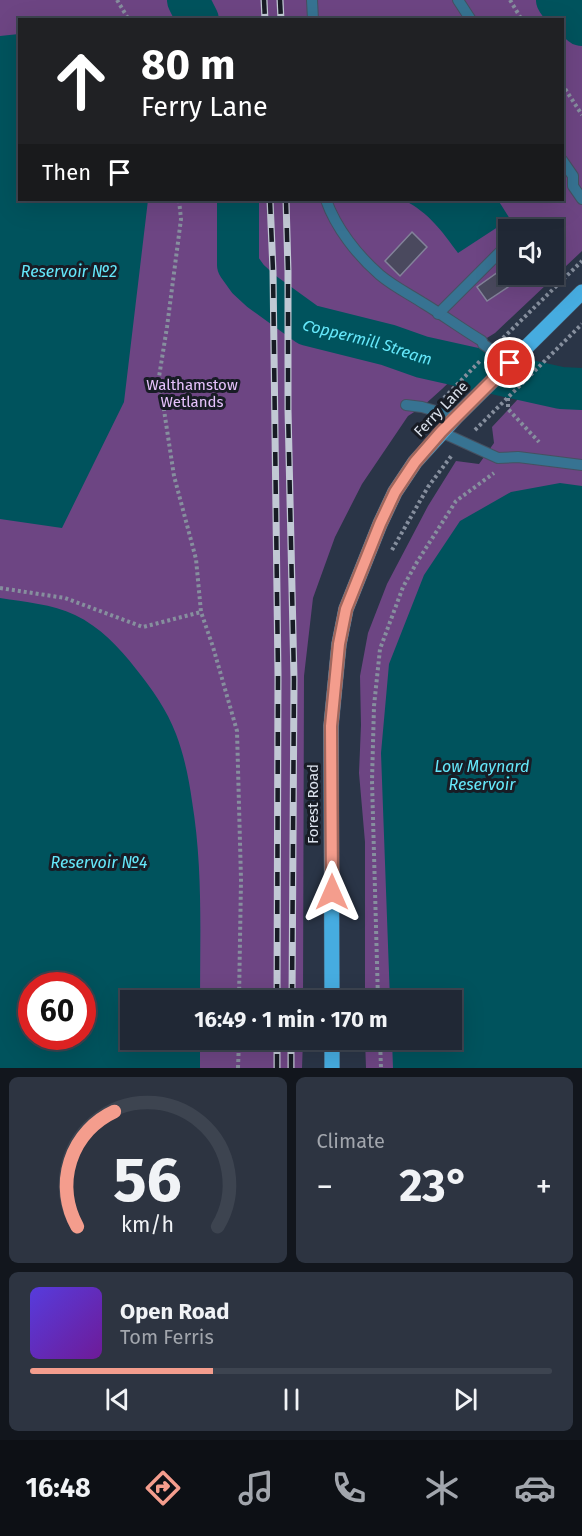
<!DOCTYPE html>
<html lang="en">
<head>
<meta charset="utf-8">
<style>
  :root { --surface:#202835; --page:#2d3441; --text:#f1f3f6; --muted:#a2a6ad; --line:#3d4450; --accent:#f49d8d }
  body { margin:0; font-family:"Fira Sans",sans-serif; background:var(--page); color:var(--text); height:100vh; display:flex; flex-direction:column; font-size:22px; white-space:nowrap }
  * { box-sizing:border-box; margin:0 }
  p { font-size:20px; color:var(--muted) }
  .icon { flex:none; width:33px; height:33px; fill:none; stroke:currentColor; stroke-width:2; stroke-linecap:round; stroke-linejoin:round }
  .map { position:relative; height:1068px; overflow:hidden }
  .side { display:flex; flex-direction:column; gap:9px; padding:9px; background:#12161d; flex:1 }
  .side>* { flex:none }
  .top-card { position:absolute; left:18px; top:18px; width:546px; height:183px; border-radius:0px; box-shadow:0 6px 24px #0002,0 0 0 2px var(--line); background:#202124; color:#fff; overflow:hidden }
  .buttons { position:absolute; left:498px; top:219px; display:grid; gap:12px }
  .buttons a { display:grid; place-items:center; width:66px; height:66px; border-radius:0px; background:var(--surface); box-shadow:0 6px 24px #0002,0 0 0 2px var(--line); font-size:30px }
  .speed { position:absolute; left:18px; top:972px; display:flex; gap:12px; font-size:30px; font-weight:700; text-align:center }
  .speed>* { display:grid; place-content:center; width:78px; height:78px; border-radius:50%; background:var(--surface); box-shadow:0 6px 24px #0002,0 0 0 2px var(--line); line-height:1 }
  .speed .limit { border:9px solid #d22; background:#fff; color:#111 }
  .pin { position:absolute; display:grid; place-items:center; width:51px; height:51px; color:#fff; margin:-26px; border:3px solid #fff; border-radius:50%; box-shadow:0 2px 6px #0007 }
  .me { position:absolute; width:66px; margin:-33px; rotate:0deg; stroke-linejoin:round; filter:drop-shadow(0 0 4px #0008) }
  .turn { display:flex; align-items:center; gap:21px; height:126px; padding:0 24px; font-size:27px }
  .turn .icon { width:78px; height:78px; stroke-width:2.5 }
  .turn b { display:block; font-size:42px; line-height:51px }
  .then { display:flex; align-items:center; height:57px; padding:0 24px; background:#0003; gap:12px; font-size:22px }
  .big { font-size:45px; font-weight:700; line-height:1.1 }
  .side .card { flex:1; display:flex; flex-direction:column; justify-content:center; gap:9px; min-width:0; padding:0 21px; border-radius:9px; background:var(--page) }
  .side .dial { align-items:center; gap:0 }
  .dial svg { height:156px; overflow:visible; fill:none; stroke:var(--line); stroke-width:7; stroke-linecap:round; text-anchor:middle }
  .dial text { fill:var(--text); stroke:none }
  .song { display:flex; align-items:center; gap:18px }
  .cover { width:72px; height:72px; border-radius:9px; background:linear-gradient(135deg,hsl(250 70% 55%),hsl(280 70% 35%)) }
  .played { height:6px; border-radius:3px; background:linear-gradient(90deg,var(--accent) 35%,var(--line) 35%) }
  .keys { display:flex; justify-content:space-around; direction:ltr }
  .heat { display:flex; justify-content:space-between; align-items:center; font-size:33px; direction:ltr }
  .side .tiles { flex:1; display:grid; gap:9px; grid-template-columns:1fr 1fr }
  .card:last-child { grid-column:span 2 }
  .trip { position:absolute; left:120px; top:990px; width:342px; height:60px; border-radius:0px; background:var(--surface); box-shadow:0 6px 24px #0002,0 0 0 2px var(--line); font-weight:700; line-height:60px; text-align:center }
  .dock { display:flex; height:96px; justify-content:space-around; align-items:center; background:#0d1015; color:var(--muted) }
  .dock .icon { width:42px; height:42px }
  .dock .selected { color:var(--accent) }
  .dock b { font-size:27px; color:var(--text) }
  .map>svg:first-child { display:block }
  .green { fill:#6d4583; fill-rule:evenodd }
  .water { fill:#00535d; fill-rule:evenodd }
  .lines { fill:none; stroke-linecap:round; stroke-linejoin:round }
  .river { stroke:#00535d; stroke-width:42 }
  .building { fill:#4a495e; stroke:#83829a; stroke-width:1.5 }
  .lane-casing { stroke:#465161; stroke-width:12 }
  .primary-casing { stroke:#465161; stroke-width:16 }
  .path { stroke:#868f9e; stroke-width:4; stroke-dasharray:3 3; stroke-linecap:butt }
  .lane { stroke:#377392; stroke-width:10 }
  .primary { stroke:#46ace0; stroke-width:15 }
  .rail-casing { stroke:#c1c8d4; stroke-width:7 }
  .rail { stroke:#181c25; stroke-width:4.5; stroke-dasharray:14; stroke-linecap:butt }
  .route-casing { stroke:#9f665c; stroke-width:15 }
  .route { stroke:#f49d8d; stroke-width:10 }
  .labels { text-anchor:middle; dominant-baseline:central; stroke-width:6; stroke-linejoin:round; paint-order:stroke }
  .park-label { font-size:15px; fill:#e6c2fc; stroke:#181c25 }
  .street-label { font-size:15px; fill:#dae1ec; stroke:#181c25 }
  .water-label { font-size:16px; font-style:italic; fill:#65e8fb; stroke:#181c25 }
</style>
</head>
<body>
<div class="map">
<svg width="582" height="1068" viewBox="0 0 582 1068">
  <rect width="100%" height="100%" fill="#2a3547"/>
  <g class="green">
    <path d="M0 0H582V251L495 333 482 341 473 359 442 389 422 407 408 416 362 484 335 537 313 598 304 676 303 1000H130V1040H303L302 1068H0ZM20 20H562V200H20ZM508 230H554V274H508ZM32 986H82V1036H32Z"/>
    <polygon points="551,372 582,374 582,1068 366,1068 365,1040 452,1040 452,1000 365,1000 365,842 359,773 361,725 360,676 368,633 387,584 428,506 456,461 479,464 494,443 492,427 532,384"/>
  </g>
  <g class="water">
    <polygon points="19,34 20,200 148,200 124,402 62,528 0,519 0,36"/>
    <path d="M404 200H498L510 219 458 253C441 230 430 214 404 200Z"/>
    <polygon points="551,372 582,374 582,406 543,400"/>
    <polygon points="560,483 582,486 582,1068 393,1068 392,1040 452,1040 452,1000 390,1000 381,753 389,664 424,575 460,521 511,492"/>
    <path d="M0 598C25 602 52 604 75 615 100 627 119 647 136 669 152 689 167 710 176 734 184 755 189 779 192 801 203 868 200 933 200 1000H130V1040H200V1068H0ZM32 986H82V1036H32Z"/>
  </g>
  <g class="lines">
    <g class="river">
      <polyline points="188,0 198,20"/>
      <polyline points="557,0 564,10 582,25"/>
      <path id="s1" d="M238 200V265L248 279 261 291 308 325 388 345 422 357 561 388 582 389"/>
    </g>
  </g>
  <g class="building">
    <polygon points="412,232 427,247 400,276 385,261"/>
    <polygon points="508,265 508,287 487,301 477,287"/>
  </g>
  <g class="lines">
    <defs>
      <g id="lane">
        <polyline points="312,0 313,20"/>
        <polyline points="458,0 471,20"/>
        <polyline points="562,160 573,176 573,186 582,199"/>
        <path d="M326 200C336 228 357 255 380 275 393 286 409 294 423 303 443 315 462 329 482 341L483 344 510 363"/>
        <polyline points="438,314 508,244"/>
        <polyline points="406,405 422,407 456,417"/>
        <polyline points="441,432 498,458 518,457 582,465"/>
      </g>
      <g id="primary">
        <polyline points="332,1000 331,726 339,644 346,609 380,524 395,492 415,462 456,417 582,292"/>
        <polyline points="332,1040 332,1068"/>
      </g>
    </defs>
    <use href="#lane" class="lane-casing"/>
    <use href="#primary" class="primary-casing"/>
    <g class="path">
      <polyline points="117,0 129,20"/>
      <polyline points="510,0 522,20"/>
      <polyline points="562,84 582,115"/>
      <polyline points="179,200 181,219 167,327 159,377 174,476 196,559 201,612 213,647 237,731 241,880 239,1000"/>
      <polyline points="503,338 582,261"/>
      <polyline points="444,398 481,360"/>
      <polyline points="508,398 508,409 539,442"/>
      <polyline points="475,430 582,324"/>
      <polyline points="392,550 428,487 452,455"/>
      <polyline points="0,588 65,598 143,627 201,612"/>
      <polyline points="378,1000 372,781 374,706 380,649 403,587 417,562 456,501 494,473"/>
      <polyline points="380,1040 381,1068"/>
      <polyline points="238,1068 239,1040"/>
    </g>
    <use href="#lane" class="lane"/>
    <use href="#primary" class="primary"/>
    <defs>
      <g id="rail">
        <polyline points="264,0 265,20"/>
        <polyline points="280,0 281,20"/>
        <polyline points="270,200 273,271 278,675 277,1000"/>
        <polyline points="286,200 288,271 288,409 294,679 292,1000"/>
        <polyline points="277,1068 277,1040"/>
        <polyline points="291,1068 291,1040"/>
      </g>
    </defs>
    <use href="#rail" class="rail-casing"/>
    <use href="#rail" class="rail"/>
  </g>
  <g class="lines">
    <defs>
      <polyline id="route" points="332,892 331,726 339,644 346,609 380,524 395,492 415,462 441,432 510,363"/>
    </defs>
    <use href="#route" class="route-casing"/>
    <use href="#route" class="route"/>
  </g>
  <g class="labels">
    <g class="park-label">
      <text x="192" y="385">Walthamstow<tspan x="192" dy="17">Wetlands</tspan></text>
    </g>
    <g class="street-label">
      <text transform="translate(441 409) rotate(-46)">Ferry Lane</text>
      <text transform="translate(313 804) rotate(-90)">Forest Road</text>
    </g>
    <g class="water-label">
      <text x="69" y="271">Reservoir №2</text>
      <text stroke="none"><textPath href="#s1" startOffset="220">Coppermill Stream</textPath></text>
      <text x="482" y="766">Low Maynard<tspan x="482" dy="18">Reservoir</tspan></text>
      <text x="99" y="862">Reservoir №4</text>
    </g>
  </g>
</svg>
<div class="buttons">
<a><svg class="icon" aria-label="sound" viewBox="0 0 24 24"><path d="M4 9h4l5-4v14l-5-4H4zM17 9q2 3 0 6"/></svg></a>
</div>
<div class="speed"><div class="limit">60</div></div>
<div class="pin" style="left:510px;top:363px;background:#d93025"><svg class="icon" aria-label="arrive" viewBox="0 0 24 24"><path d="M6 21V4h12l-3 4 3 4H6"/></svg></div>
<svg class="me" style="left:332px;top:892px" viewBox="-20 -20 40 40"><path d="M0-17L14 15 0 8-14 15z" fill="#f49d8d" stroke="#fff" stroke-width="4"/></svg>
<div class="trip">16:49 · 1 min · 170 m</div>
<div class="top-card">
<div class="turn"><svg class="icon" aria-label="ahead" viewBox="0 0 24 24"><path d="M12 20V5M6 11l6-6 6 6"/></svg><div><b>80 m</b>Ferry Lane</div></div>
<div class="then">Then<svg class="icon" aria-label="arrive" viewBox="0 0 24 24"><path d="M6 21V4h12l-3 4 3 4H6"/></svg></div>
</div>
</div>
<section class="side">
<div class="tiles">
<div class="card dial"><svg viewBox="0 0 100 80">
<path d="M14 69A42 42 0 1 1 86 69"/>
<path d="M14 69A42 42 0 0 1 33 10" stroke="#f49d8d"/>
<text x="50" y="56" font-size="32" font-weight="700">56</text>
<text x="50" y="72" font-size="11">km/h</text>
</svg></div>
<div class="card"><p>Climate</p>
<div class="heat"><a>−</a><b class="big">23°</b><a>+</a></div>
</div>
<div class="card">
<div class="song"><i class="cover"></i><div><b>Open Road</b><p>Tom Ferris</p></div></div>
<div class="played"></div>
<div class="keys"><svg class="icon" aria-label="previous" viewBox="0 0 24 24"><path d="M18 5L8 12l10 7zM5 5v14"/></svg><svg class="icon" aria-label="pause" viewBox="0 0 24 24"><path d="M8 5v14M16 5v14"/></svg><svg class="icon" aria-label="next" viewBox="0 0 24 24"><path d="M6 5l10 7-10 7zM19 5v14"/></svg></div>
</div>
</div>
</section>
<nav class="dock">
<b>16:48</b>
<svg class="icon selected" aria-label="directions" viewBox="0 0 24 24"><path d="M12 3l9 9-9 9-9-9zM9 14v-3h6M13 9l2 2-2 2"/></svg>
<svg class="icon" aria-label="music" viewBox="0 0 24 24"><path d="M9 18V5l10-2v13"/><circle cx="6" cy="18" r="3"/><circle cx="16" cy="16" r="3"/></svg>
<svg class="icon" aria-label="phone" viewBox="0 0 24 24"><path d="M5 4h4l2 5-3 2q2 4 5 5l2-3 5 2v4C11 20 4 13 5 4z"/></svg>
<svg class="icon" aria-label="climate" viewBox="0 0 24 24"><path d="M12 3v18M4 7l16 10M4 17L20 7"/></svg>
<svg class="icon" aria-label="car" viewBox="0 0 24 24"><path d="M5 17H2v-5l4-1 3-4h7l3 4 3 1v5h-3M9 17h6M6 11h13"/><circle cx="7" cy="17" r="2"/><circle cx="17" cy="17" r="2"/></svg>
</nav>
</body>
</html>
